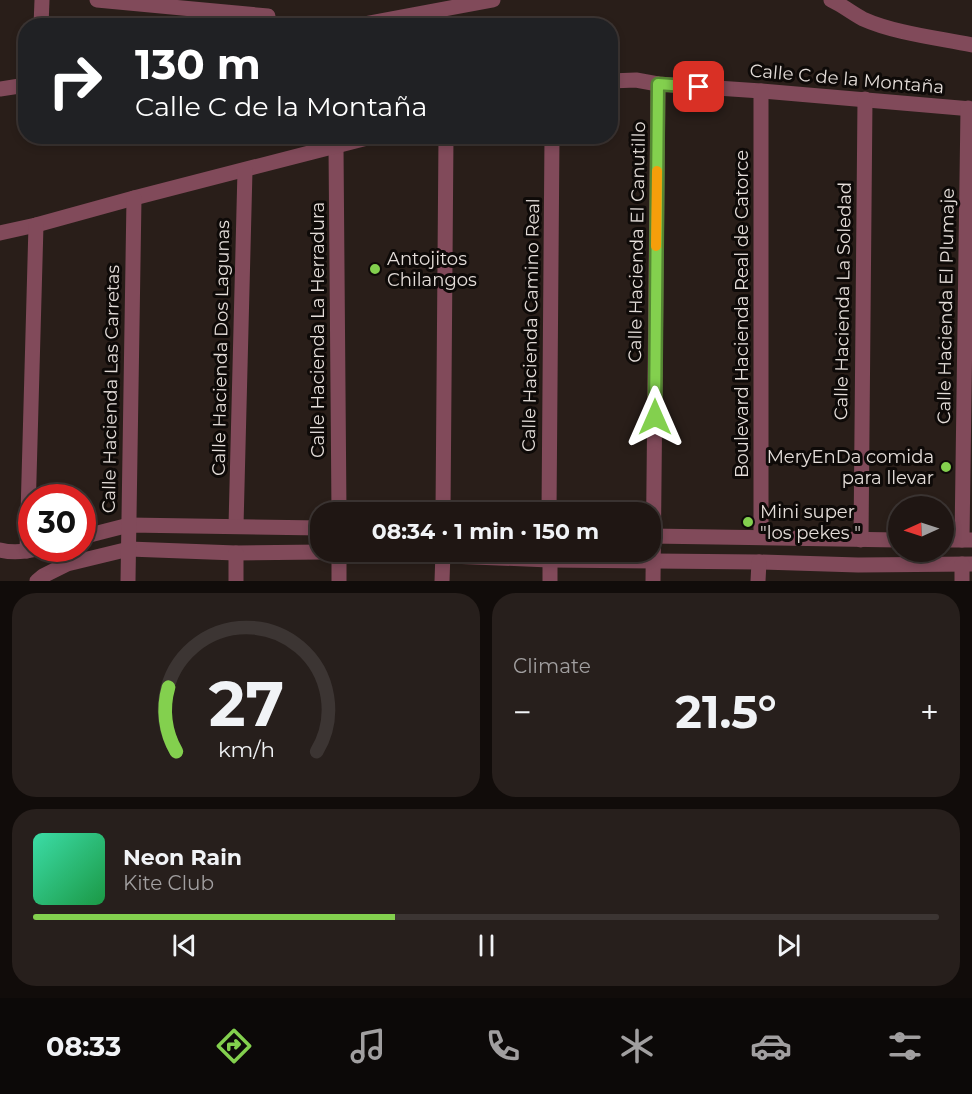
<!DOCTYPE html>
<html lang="en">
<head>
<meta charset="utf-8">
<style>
  :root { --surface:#1f1613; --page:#271f1c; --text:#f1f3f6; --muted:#a19fa0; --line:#3c3533; --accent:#83d04e }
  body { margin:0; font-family:Montserrat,sans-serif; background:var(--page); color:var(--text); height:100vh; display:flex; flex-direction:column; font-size:22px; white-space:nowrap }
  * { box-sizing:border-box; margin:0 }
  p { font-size:20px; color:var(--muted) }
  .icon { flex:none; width:33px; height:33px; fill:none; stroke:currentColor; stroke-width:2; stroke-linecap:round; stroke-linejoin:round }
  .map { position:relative; height:581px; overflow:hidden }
  .drawer { display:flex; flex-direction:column; gap:12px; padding:12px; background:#110c0a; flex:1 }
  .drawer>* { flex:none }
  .guide { position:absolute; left:18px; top:18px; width:600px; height:126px; border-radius:24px; box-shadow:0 3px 9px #0003,0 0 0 2px var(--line); background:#202124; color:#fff; overflow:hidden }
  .needle { width:39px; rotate:267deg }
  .buttons { position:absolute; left:888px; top:496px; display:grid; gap:12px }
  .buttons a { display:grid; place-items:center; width:66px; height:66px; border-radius:50%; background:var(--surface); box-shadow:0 3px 9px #0003,0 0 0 2px var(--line); font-size:30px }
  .speed { position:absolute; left:18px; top:484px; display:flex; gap:12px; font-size:30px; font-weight:700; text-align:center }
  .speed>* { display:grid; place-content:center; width:78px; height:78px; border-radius:50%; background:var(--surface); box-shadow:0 3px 9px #0003,0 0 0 2px var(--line); line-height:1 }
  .speed .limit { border:9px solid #d22; background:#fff; color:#111 }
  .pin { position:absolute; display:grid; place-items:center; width:51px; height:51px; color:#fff; margin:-26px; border-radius:12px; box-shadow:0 3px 9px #0006 }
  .me { position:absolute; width:66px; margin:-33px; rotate:0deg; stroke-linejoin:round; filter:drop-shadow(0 0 4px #0008) }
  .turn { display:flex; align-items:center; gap:21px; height:126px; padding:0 18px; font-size:27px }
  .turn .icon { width:78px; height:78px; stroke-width:2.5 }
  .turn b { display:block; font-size:42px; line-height:51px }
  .big { font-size:45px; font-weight:700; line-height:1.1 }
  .drawer .card { flex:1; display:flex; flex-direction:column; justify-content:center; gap:9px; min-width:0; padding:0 21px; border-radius:24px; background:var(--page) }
  .drawer .dial { align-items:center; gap:0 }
  .dial svg { height:156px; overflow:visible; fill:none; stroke:var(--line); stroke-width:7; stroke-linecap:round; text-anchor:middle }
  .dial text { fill:var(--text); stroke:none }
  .song { display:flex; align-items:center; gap:18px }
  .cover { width:72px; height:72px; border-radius:9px; background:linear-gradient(135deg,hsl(160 70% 55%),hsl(140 70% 35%)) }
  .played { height:6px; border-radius:3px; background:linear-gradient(90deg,var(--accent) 40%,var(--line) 40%) }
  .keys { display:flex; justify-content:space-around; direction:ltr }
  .heat { display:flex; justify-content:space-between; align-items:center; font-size:33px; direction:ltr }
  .drawer .tiles { flex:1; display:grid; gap:12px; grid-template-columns:1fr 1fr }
  .card:last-child { grid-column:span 2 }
  .trip { position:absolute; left:310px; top:502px; width:351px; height:60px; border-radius:24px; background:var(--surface); box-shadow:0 3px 9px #0003,0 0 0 2px var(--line); font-weight:700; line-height:60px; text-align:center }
  .tabs { display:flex; height:96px; justify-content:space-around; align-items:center; background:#0c0908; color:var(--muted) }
  .tabs .icon { width:42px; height:42px }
  .tabs .active { color:var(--accent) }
  .tabs b { font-size:27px; color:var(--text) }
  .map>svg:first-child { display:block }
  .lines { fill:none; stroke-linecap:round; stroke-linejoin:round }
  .minor { stroke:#814a5a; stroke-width:15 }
  .route-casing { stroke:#558733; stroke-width:15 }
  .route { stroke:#83d04e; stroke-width:10 }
  .slow { stroke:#f59e0b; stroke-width:10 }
  .poi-dot { fill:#83d04e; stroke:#0e0a08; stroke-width:2 }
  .labels { text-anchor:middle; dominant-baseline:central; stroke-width:6; stroke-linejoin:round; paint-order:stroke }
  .street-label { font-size:18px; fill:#e4ddd9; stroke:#0e0a08 }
  .poi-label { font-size:18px; fill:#e4ddd9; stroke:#0e0a08; text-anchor:start }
</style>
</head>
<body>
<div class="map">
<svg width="972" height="581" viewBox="0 0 972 581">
  <rect width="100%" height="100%" fill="#291e19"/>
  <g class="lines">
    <g class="minor">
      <polyline points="97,0 268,16"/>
      <path d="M831 0C842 5 852 13 863 19 894 33 938 38 972 45"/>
      <polyline points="41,26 42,0"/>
      <polyline points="353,26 493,0"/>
      <polyline points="610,81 636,80 658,84 761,91 972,109"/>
      <polyline points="0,89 26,85"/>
      <polyline points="761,91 761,537"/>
      <polyline points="336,147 339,513"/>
      <polyline points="0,233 36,225 134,198 375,136"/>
      <polyline points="443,513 446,136"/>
      <polyline points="549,513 552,136"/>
      <polyline points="236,526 245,170"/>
      <polyline points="651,536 898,540"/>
      <polyline points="82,537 129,525 321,528"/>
      <polyline points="861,540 865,99"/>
      <polyline points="944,540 972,540"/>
      <polyline points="962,540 968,108"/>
      <path d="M0 550C12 553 24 552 37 549"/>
      <polyline points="27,551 36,225"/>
      <polyline points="353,552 550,560 759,562 858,565 972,564"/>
      <polyline points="37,581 43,576 67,564 129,549 236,553 321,552"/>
      <polyline points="128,581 134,198"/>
      <polyline points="236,581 236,553"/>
      <polyline points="339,581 339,552"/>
      <polyline points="442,581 443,552"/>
      <polyline points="550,581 550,560"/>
      <polyline points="653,581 658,84"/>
      <polyline points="758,581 759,562"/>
      <polyline points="962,581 962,564"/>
    </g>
  </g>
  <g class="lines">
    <defs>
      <polyline id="route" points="655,417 658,84 699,87"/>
    </defs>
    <use href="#route" class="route-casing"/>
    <use href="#route" class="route"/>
    <polyline class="slow" points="656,246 657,171"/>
  </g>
  <g class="poi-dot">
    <circle cx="375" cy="269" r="6"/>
    <circle cx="946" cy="467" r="6"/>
    <circle cx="748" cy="522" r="6"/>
  </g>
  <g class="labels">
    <g class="street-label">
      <text transform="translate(847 79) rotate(5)">Calle C de la Montaña</text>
      <text transform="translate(637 242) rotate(-89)">Calle Hacienda El Canutillo</text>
      <text transform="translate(843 301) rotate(-89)">Calle Hacienda La Soledad</text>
      <text transform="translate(946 306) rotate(-89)">Calle Hacienda El Plumaje</text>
      <text transform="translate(742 314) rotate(-90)">Boulevard Hacienda Real de Catorce</text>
      <text transform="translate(531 325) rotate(-89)">Calle Hacienda Camino Real</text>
      <text transform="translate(318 330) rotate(-90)">Calle Hacienda La Herradura</text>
      <text transform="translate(221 348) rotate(-89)">Calle Hacienda Dos Lagunas</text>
      <text transform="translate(111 389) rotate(-89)">Calle Hacienda Las Carretas</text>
    </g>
    <g class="poi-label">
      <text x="387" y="259">Antojitos<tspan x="387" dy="21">Chilangos</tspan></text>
      <text x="934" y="457" text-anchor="end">MeryEnDa comida<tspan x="934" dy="21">para llevar</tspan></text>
      <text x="760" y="512">Mini super<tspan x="760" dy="21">"los pekes "</tspan></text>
    </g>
  </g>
</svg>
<div class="buttons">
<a><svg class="needle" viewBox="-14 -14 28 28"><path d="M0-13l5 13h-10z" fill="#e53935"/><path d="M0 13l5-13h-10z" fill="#a19fa0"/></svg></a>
</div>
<div class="speed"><div class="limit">30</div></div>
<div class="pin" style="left:699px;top:87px;background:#d93025"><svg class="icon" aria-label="arrive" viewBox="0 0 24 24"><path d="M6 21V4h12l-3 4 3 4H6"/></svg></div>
<svg class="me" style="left:655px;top:417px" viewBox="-20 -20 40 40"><path d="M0-17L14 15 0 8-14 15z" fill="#83d04e" stroke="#fff" stroke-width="4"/></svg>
<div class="trip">08:34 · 1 min · 150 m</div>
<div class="guide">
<div class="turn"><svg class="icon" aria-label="right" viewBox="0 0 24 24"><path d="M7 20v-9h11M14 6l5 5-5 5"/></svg><div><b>130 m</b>Calle C de la Montaña</div></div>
</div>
</div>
<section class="drawer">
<div class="tiles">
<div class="card dial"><svg viewBox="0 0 100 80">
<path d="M14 69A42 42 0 1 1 86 69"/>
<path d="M14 69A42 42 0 0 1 10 36" stroke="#83d04e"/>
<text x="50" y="56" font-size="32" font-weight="700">27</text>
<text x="50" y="72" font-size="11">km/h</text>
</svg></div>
<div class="card"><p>Climate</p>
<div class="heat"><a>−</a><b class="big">21.5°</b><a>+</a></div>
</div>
<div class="card">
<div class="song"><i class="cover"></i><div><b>Neon Rain</b><p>Kite Club</p></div></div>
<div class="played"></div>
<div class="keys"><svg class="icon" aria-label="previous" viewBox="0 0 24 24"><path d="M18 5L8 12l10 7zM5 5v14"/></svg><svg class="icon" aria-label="pause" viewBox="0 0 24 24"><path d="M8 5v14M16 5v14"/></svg><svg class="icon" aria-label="next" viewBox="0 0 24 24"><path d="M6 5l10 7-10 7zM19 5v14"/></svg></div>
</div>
</div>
</section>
<nav class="tabs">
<b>08:33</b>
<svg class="icon active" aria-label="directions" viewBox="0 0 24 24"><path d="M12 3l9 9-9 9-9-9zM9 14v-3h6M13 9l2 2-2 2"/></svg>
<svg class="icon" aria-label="music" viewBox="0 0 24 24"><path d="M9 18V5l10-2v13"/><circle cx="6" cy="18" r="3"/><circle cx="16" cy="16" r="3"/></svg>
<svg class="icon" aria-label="phone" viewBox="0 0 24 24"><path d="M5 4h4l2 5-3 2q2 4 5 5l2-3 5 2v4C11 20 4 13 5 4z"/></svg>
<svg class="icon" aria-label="climate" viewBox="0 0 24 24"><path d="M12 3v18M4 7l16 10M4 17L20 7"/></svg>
<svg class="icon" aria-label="car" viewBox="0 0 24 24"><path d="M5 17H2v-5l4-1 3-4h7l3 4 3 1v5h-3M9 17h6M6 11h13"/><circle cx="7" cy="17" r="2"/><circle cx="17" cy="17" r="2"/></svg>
<svg class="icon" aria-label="filters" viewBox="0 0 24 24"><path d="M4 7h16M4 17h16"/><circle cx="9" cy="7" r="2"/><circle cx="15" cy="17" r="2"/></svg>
</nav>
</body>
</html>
